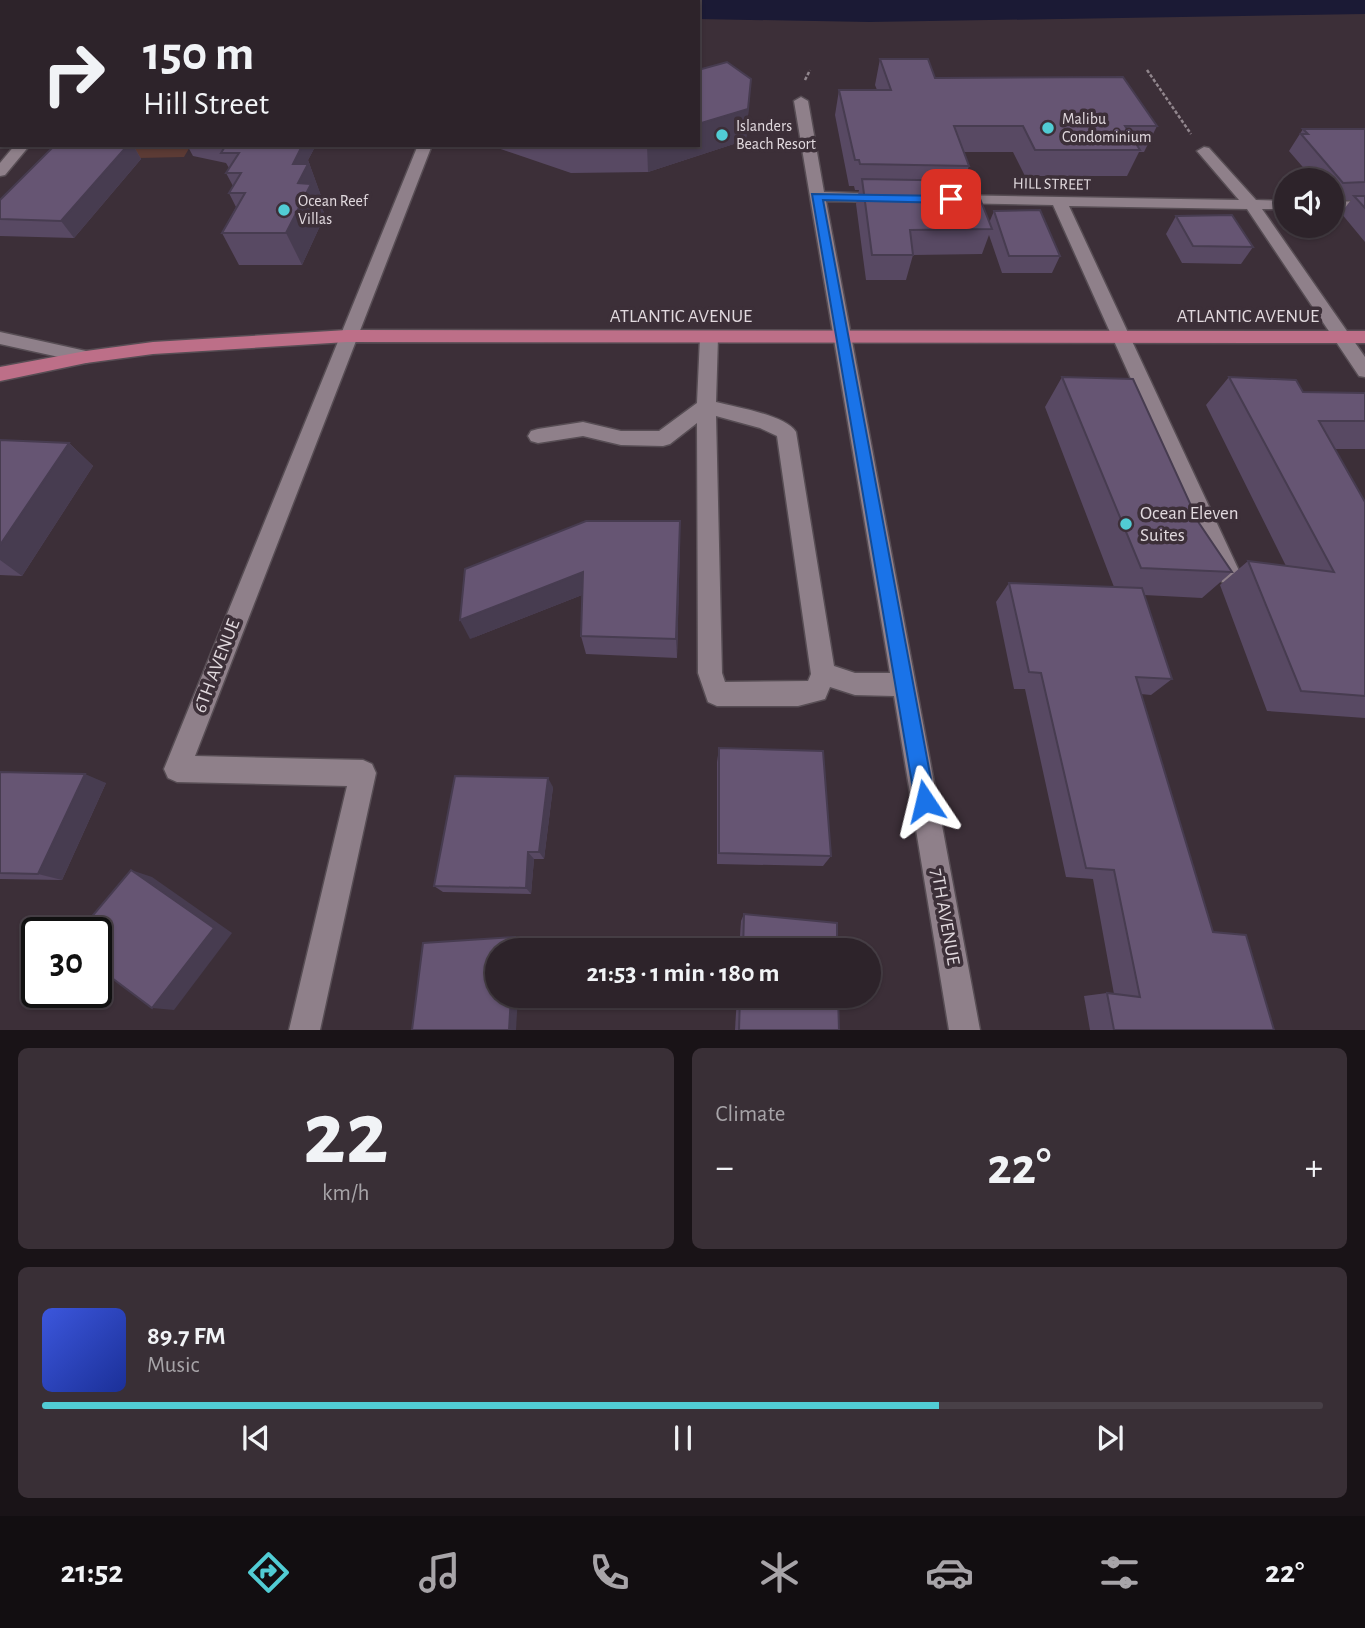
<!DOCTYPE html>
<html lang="en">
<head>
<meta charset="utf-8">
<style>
  :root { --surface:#2d232a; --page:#392f36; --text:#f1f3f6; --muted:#a7a4a8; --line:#484047; --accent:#51ccd4 }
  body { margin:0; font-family:"Alegreya Sans",sans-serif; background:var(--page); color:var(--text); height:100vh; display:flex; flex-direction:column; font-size:26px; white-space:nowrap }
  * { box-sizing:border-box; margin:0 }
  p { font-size:23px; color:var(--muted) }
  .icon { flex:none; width:38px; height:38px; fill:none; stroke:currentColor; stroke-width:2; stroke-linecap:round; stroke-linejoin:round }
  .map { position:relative; height:1030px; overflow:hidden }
  .details { display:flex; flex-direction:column; gap:18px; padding:18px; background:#191317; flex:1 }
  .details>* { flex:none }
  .hud { position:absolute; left:0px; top:0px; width:700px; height:147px; box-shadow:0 2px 5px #0004,0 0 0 2px var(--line); background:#2d232a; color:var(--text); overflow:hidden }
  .controls { position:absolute; left:1274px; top:168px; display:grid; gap:14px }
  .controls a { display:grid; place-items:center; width:70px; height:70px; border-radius:50%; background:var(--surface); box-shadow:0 2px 5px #0004,0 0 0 2px var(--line); font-size:35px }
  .speed { position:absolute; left:21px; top:917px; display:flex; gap:14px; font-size:35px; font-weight:700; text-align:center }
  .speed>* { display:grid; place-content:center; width:91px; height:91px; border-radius:50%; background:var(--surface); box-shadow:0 2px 5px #0004,0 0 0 2px var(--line); line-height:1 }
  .speed .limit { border:4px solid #111; border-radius:10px; background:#fff; color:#111 }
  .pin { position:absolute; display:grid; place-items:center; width:60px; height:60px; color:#fff; margin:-30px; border-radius:14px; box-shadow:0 4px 10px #0006 }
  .me { position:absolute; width:77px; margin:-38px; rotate:350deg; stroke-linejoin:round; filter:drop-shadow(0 0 5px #0008) }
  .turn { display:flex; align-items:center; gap:24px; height:147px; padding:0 28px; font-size:32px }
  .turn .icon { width:91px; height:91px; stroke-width:2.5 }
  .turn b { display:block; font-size:49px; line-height:60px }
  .big { font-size:52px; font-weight:600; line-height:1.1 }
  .details .widget { flex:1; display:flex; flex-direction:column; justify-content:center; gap:10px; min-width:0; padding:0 24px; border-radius:10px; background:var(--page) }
  .details .dial { align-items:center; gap:0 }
  .dial b { font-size:91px; line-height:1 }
  .song { display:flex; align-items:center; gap:21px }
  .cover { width:84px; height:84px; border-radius:10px; background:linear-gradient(135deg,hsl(230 70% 55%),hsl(230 70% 35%)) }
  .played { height:7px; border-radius:4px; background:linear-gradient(90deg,var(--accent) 70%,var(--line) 70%) }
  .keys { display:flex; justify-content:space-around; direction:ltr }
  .heat { display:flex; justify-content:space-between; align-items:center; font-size:38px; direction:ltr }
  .details .tiles { flex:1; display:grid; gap:18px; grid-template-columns:1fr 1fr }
  .widget:last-child { grid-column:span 2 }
  .trip { position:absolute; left:485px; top:938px; width:396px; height:70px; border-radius:35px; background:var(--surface); box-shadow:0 2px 5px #0004,0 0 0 2px var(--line); font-weight:600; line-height:70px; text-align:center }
  .tab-bar { display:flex; height:112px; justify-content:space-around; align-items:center; background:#120e11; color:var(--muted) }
  .tab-bar .icon { width:49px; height:49px }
  .tab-bar .active { color:var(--accent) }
  .tab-bar b { font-size:32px; color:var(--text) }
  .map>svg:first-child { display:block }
  .green { fill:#5c3b35 }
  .water { fill:#1b1a35 }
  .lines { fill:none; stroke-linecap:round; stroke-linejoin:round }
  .minor-casing { stroke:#574d54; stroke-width:3 }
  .major-casing { stroke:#574d54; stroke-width:3 }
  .path { stroke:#91868d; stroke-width:2.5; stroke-dasharray:3.5 2; stroke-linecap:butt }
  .minor { fill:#8f808a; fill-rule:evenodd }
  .major { fill:#bd6f88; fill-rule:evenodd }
  .wall { fill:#584963 }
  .shaded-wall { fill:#473c50 }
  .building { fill:#665573; stroke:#473c50; stroke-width:2 }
  .route { fill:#1a73e8; stroke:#114b97; stroke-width:2 }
  .poi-dot { fill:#51ccd4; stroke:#3c2f38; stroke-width:2.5 }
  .labels { text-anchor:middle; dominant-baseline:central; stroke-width:7; stroke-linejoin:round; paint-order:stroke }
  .far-poi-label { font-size:16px; fill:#e1d9de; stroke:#3c2f38; text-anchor:start }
  .far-street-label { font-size:16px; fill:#e1d9de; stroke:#3c2f38 }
  .street-label { font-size:19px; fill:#e1d9de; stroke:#3c2f38 }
  .poi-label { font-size:19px; fill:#e1d9de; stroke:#3c2f38; text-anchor:start }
</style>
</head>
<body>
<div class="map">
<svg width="1365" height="1030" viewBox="0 0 1365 1030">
  <rect width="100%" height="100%" fill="#3c2f38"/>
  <polygon class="green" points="60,145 191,145 184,157 48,160"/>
  <polygon class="water" points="0,0 1365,0 1365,14 869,22 698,19 698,2 2,2 0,12"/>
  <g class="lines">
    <defs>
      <g id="minor">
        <path d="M801 97 808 101 824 192 884 194 891 198 884 202 826 201 980 1030H949L894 696 855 695 830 687 825 699 798 706H717L708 702 698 673 697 423 670 444 663 446 621 445 583 436 538 443 531 441 528 436 531 431 538 429 583 422 621 431H659L697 403 700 337 709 331 715 333 718 337 716 402C735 407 786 415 796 432L834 666 855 673H890L794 101ZM716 416 760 428 777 436 811 674 808 681 725 682 722 673Z"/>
        <polygon points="15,145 30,145 5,175 0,176 0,163"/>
        <polygon points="418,145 432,145 195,756 363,760 372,764 376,773 320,1030 289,1030 347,786 177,782 168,778 164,769"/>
        <polygon points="1204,147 1209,148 1256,200 1286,201 1286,209 1262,209 1365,357 1365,377 1359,376 1247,209 1069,206 1241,575 1238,582 1230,585 1222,582 1219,575 1053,205 951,203 944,199 951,195 1239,200 1197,151"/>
        <polygon points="1365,201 1365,211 1332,210 1332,202"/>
        <polygon points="0,332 86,351 92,353 95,357 92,361 86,363 0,344"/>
      </g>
      <polygon id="major" points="347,330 1365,331 1365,343 347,342 153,354 86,363 0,381 0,367 86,351 153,342"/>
    </defs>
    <use href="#minor" class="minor-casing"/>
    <use href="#major" class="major-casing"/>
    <g class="path">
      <polyline points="1147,70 1191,134"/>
      <polyline points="805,80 810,70"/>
    </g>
    <use href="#minor" class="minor"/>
    <use href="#major" class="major"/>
  </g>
  <g class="wall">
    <polygon points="880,59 935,78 1157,126 1144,152 1139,152 1127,176 1025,176 1013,152 964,152 969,166 964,181 989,223 994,211 1060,256 1052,273 1002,273 989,235 982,254 913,255 906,280 866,280 856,204 859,190 855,190 854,186 849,186 835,115 839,90 877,90 875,85"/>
    <polygon points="751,79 746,140 648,172 571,173 489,145 698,145"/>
    <polygon points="1303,129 1365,129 1365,242 1341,213 1351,200 1332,200 1332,180 1314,180 1289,151"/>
    <polygon points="55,145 133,145 141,159 74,238 0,236 0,200"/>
    <polygon points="187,145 316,145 308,160 321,196 319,201 325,215 302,265 239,265 222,233 236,207 229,193 233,186 226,173 229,168 226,163 193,156"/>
    <polygon points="1176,216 1253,247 1241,264 1182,263 1166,234"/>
    <polygon points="1062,377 1199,523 1232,572 1202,598 1144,595 1172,679 1151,695 1141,694 1213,932 1274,1030 1090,1030 1084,996 1107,993 1114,994 1093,879 1066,877 1025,689 1014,689 996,602 1009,583 1114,587 1045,407"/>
    <polygon points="1229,377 1303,392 1365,393 1365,449 1335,449 1365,502 1365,718 1267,711 1220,585 1248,561 1286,566 1206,405"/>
    <polygon points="0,440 69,443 93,466 22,576 0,575"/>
    <polygon points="680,542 677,658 586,654 581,636 582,595 470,639"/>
    <polygon points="719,748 831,856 823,866 717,864 717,762"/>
    <polygon points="0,772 106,783 62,880 0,879"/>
    <polygon points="553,787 544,859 534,859 531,894 443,892 434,886"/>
    <polygon points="744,914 837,950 739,950 741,921"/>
    <polygon points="737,996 838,996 839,1030 735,1030"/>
  </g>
  <g class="shaded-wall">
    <polygon points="751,79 746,140 648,172 647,145 698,145 698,124"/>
    <polygon points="2,103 2,131 0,132 0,104"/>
    <polygon points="128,145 133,145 141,159 74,238 61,221"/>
    <polygon points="286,145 316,145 308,160 321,196 319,201 325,215 302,265 286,233 298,183"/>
    <polygon points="69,443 93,466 22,576 0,560 0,545"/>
    <polygon points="680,521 680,542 677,658 676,639"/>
    <polygon points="583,572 587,593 470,639 460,620"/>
    <polygon points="85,774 106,783 62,880 38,874"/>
    <polygon points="548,778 553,787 544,859 539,852"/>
    <polygon points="528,852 534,859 531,894 526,888"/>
    <polygon points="131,870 152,877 232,933 174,1010 152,1008"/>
    <polygon points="515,937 521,942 521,950 514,950"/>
    <polygon points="511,996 518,996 516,1030 509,1030"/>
  </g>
  <g class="building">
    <polygon points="880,59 928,59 935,78 1123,77 1157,126 1125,126 1140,150 1035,150 1023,126 954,126 969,166 860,164 859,160 855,160 839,90 891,90"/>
    <polygon points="727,62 751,79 748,109 698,124 698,70"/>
    <polygon points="0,86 2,86 2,103 0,104"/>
    <polygon points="1303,129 1365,129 1365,182 1343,183 1301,134 1308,134"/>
    <polygon points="55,145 128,145 61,221 0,219 0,200"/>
    <polygon points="226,145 302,146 293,164 308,164 298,183 311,184 286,233 222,233 245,193 229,193 241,173 226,173 239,153 221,153"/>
    <polygon points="862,179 973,181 992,229 910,230 913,255 872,255"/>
    <polygon points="1354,196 1365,196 1365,208"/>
    <polygon points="1040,210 1060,256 1009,256 994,211"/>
    <polygon points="1232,215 1253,247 1193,246 1176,216"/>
    <polygon points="1062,377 1133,379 1199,523 1232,572 1141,568"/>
    <polygon points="1229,377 1296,380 1303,392 1365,393 1365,421 1319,421 1365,502 1365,696 1301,691 1248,561 1334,572"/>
    <polygon points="0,440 69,443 0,545"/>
    <polygon points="586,521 680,521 676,639 581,636 583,572 460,620 465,569"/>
    <polygon points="1009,583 1142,588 1172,679 1136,677 1213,932 1246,935 1274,1030 1114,1030 1107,993 1140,997 1114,870 1086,868 1041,673 1029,672"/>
    <polygon points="719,748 823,751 831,856 719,853"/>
    <polygon points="0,772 85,774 38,874 0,873"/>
    <polygon points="455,776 548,778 539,852 528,852 526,888 434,886"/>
    <polygon points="131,870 214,928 152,1008 96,966 96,933 78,933"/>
    <polygon points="744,914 837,923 837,950 743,950"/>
    <polygon points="515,937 514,950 497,950 497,996 511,996 509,1030 412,1030 423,943"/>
    <polygon points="740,996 838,996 839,1030 739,1030"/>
  </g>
  <polygon class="route" points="812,194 951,196 957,199 951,203 823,200 935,801 932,808 925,811 918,808 915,801"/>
  <g class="poi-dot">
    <circle cx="1048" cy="128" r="7"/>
    <circle cx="722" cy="135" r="7"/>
    <circle cx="284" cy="210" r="7"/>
    <circle cx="1126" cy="524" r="7"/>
  </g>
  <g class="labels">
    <g class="far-poi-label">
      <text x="1062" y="119">Malibu<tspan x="1062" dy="18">Condominium</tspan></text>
      <text x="736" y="126">Islanders<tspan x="736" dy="18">Beach Resort</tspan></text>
      <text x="298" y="201">Ocean Reef<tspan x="298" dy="18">Villas</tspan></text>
    </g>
    <g class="far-street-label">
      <text transform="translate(1052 184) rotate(1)">HILL STREET</text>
    </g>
    <g class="street-label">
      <text x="681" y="316">ATLANTIC AVENUE</text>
      <text x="1248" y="316">ATLANTIC AVENUE</text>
      <text transform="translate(217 666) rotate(-69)">6TH AVENUE</text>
      <text transform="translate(945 917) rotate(80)">7TH AVENUE</text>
    </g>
    <g class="poi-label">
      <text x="1140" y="513">Ocean Eleven<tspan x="1140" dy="22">Suites</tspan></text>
    </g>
  </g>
</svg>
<div class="controls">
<a><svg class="icon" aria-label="sound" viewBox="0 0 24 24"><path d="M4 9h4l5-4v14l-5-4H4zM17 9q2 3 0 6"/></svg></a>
</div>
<div class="speed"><div class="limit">30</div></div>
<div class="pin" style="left:951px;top:199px;background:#d93025"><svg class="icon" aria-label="arrive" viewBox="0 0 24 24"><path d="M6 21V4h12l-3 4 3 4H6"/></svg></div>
<svg class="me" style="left:925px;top:801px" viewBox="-20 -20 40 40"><path d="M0-17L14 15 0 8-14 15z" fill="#1a73e8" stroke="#fff" stroke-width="4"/></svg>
<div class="trip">21:53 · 1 min · 180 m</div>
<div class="hud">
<div class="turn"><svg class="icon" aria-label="right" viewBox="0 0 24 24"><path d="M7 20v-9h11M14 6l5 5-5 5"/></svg><div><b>150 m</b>Hill Street</div></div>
</div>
</div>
<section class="details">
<div class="tiles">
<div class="widget dial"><b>22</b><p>km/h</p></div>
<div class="widget"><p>Climate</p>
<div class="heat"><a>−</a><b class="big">22°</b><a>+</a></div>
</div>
<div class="widget">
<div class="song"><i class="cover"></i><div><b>89.7 FM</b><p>Music</p></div></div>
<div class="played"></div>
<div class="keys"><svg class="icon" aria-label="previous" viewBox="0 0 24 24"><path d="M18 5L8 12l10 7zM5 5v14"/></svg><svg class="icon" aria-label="pause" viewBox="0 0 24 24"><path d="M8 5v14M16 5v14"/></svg><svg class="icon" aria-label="next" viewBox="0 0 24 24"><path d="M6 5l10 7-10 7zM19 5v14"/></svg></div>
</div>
</div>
</section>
<nav class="tab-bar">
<b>21:52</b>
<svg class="icon active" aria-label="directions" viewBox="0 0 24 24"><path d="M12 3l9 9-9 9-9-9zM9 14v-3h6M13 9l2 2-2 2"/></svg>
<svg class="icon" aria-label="music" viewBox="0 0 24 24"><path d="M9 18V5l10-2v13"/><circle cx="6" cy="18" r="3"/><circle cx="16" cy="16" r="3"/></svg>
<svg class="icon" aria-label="phone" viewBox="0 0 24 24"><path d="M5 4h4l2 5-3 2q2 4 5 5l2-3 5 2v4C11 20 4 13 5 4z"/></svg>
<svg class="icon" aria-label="climate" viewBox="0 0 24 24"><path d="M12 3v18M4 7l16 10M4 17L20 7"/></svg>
<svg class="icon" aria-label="car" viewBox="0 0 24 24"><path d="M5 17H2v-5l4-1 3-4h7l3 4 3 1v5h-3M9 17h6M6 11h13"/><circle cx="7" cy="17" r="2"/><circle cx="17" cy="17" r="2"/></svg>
<svg class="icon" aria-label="filters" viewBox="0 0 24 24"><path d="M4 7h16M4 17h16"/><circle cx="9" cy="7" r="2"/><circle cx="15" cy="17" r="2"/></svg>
<b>22°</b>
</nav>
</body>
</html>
